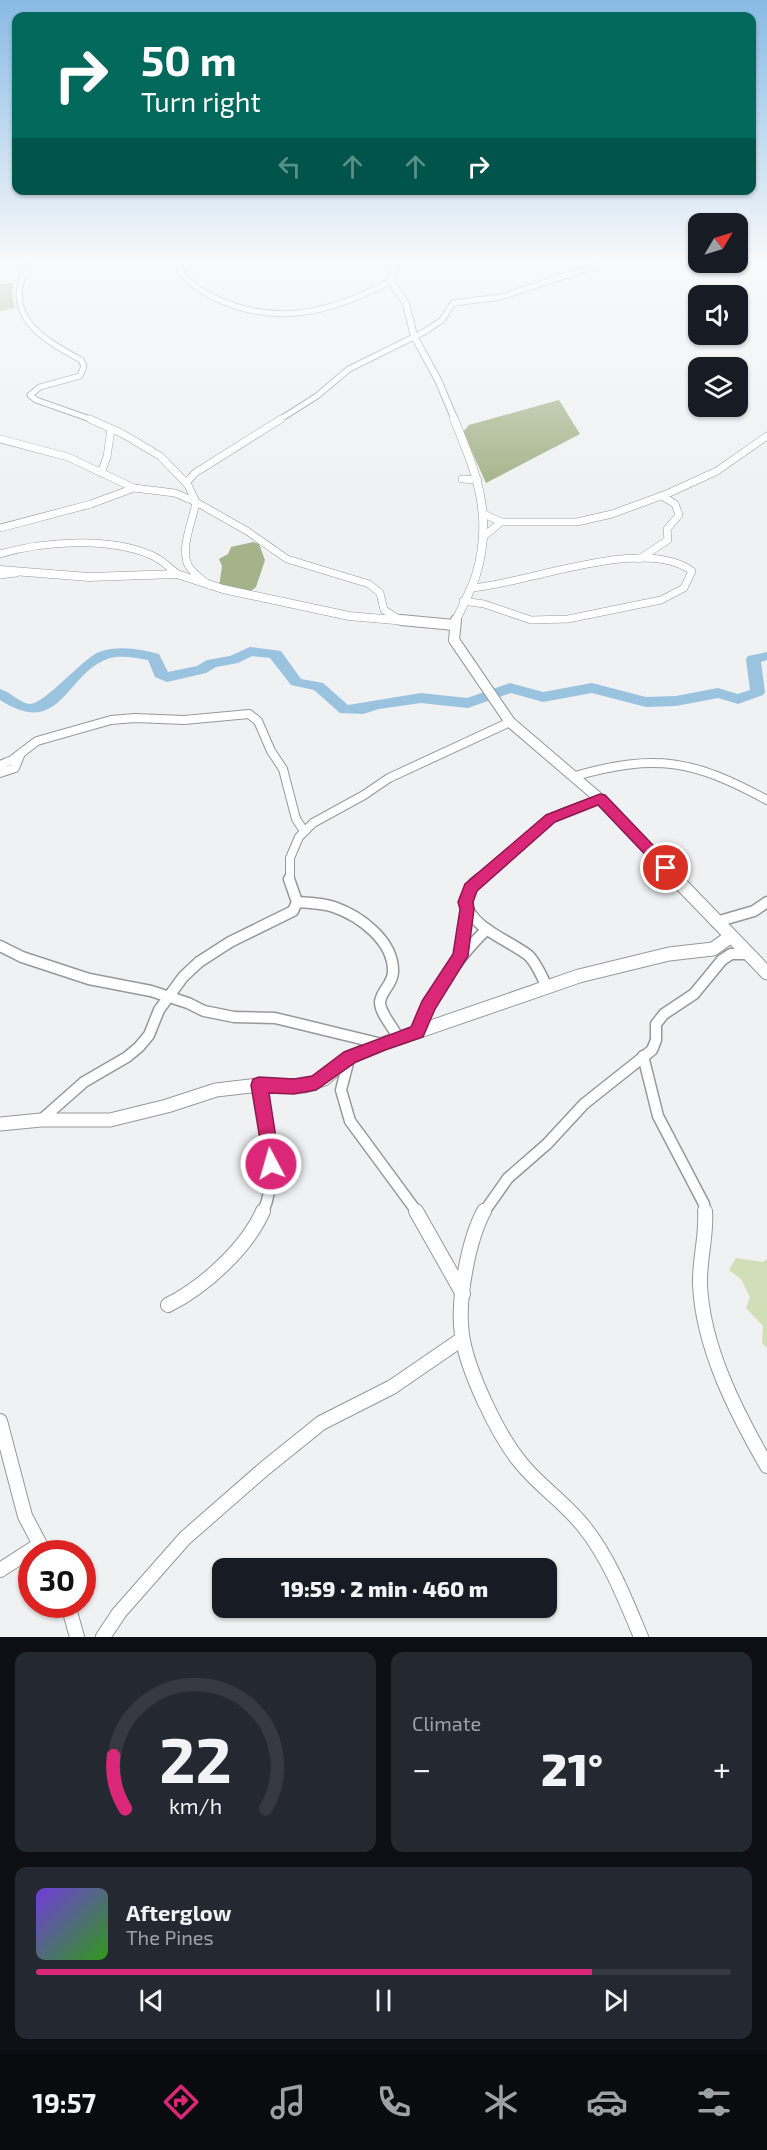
<!DOCTYPE html>
<html lang="en">
<head>
<meta charset="utf-8">
<style>
  :root { --surface:#171b24; --page:#242831; --text:#f1f3f6; --muted:#9ea1a6; --line:#363941; --accent:#db2777 }
  body { margin:0; font-family:"Exo 2",sans-serif; background:var(--page); color:var(--text); height:100vh; display:flex; flex-direction:column; font-size:22px; white-space:nowrap }
  * { box-sizing:border-box; margin:0 }
  p { font-size:20px; color:var(--muted) }
  .icon { flex:none; width:33px; height:33px; fill:none; stroke:currentColor; stroke-width:2; stroke-linecap:round; stroke-linejoin:round }
  .map { position:relative; height:1637px; overflow:hidden }
  .side { display:flex; flex-direction:column; gap:15px; padding:15px; background:#0d0f14; flex:1 }
  .side>* { flex:none }
  .top-card { position:absolute; left:12px; top:12px; width:744px; height:183px; border-radius:12px; box-shadow:0 2px 4px #0004; background:#00695c; color:#fff; overflow:hidden }
  .needle { width:39px; rotate:52deg }
  .fabs { position:absolute; left:688px; top:213px; display:grid; gap:12px }
  .fabs a { display:grid; place-items:center; width:60px; height:60px; border-radius:12px; background:var(--surface); box-shadow:0 2px 4px #0004; font-size:30px }
  .speed { position:absolute; left:18px; top:1540px; display:flex; gap:12px; font-size:30px; font-weight:700; text-align:center }
  .speed>* { display:grid; place-content:center; width:78px; height:78px; border-radius:50%; background:var(--surface); box-shadow:0 2px 4px #0004; line-height:1 }
  .speed .limit { border:9px solid #d22; background:#fff; color:#111 }
  .pin { position:absolute; display:grid; place-items:center; width:51px; height:51px; color:#fff; margin:-26px; border:3px solid #fff; border-radius:50%; box-shadow:0 2px 6px #0007 }
  .me { position:absolute; width:66px; margin:-33px; rotate:354deg; stroke-linejoin:round; filter:drop-shadow(0 0 4px #0008) }
  .turn { display:flex; align-items:center; gap:21px; height:126px; padding:0 30px; font-size:27px }
  .turn .icon { width:78px; height:78px; stroke-width:2.5 }
  .turn b { display:block; font-size:42px; line-height:51px }
  .lanes { display:flex; align-items:center; height:57px; padding:0 30px; background:#0003; justify-content:center; gap:30px; direction:ltr }
  .lanes .off { opacity:.35 }
  .big { font-size:45px; font-weight:800; line-height:1.1 }
  .side .tile { flex:1; display:flex; flex-direction:column; justify-content:center; gap:9px; min-width:0; padding:0 21px; border-radius:12px; background:var(--page) }
  .side .dial { align-items:center; gap:0 }
  .dial svg { height:156px; overflow:visible; fill:none; stroke:var(--line); stroke-width:7; stroke-linecap:round; text-anchor:middle }
  .dial text { fill:var(--text); stroke:none }
  .song { display:flex; align-items:center; gap:18px }
  .cover { width:72px; height:72px; border-radius:9px; background:linear-gradient(135deg,hsl(260 70% 55%),hsl(110 70% 35%)) }
  .played { height:6px; border-radius:3px; background:linear-gradient(90deg,var(--accent) 80%,var(--line) 80%) }
  .keys { display:flex; justify-content:space-around; direction:ltr }
  .heat { display:flex; justify-content:space-between; align-items:center; font-size:33px; direction:ltr }
  .side .tiles { flex:1; display:grid; gap:15px; grid-template-columns:1fr 1fr }
  .tile:last-child { grid-column:span 2 }
  .trip { position:absolute; left:212px; top:1558px; width:345px; height:60px; border-radius:12px; background:var(--surface); box-shadow:0 2px 4px #0004; font-weight:800; line-height:60px; text-align:center }
  .tabs { display:flex; height:96px; justify-content:space-around; align-items:center; background:#090b0e; color:var(--muted) }
  .tabs .icon { width:42px; height:42px }
  .tabs .selected { color:var(--accent) }
  .tabs b { font-size:27px; color:var(--text) }
  .map>svg:first-child { display:block }
  .green { fill:#d1dfb8 }
  .forest { fill:#a4b389 }
  .lines { fill:none; stroke-linecap:round; stroke-linejoin:round }
  .river { fill:#99c3df; fill-rule:evenodd }
  .minor-far4-casing { stroke:#97989a; stroke-width:7 }
  .minor-far3-casing { stroke:#97989a; stroke-width:8 }
  .minor-far2-casing { stroke:#97989a; stroke-width:10 }
  .minor-far1-casing { stroke:#97989a; stroke-width:13 }
  .minor-casing { stroke:#97989a; stroke-width:16 }
  .tertiary-far3-casing { stroke:#97989a; stroke-width:8 }
  .tertiary-far2-casing { stroke:#97989a; stroke-width:9 }
  .tertiary-far1-casing { stroke:#97989a; stroke-width:12 }
  .tertiary-casing { stroke:#97989a; stroke-width:15 }
  .minor-far4 { stroke:#fff; stroke-width:5 }
  .minor-far3 { stroke:#fff; stroke-width:7 }
  .minor-far2 { stroke:#fff; stroke-width:8 }
  .minor-far1 { stroke:#fff; stroke-width:10 }
  .minor { stroke:#fff; stroke-width:14 }
  .tertiary-far3 { stroke:#fff; stroke-width:6 }
  .tertiary-far2 { stroke:#fff; stroke-width:8 }
  .tertiary-far1 { stroke:#fff; stroke-width:10 }
  .tertiary { stroke:#fff; stroke-width:13 }
  .route { fill:#db2777; stroke:#8e194d; stroke-width:1.5 }
</style>
</head>
<body>
<div class="map">
<svg width="767" height="1637" viewBox="0 0 767 1637">
  <rect width="100%" height="100%" fill="#f0f1f3"/>
  <polygon class="green" points="736,1258 763,1262 767,1259 767,1348 762,1343 763,1326 746,1308 750,1297 741,1279 729,1270"/>
  <g class="forest">
    <polygon points="13,283 12,296 15,308 0,311 0,284"/>
    <polygon points="559,400 580,434 486,483 463,432 469,425"/>
    <polygon points="253,542 259,544 265,560 256,587 251,591 219,587 222,566 219,559 228,554 231,547"/>
  </g>
  <g class="lines">
    <path class="river" d="M250 647 281 651 301 679 323 683 348 705 421 693 467 698 510 683 543 692 592 683 646 697 676 696 718 688 738 694 750 690 746 659 748 656 767 652V660L761 662 765 692 763 695 738 704 718 698 676 706 646 707 592 693 543 702 511 693 468 708 421 703 379 709 363 714 340 713 314 690 291 685 270 658 252 656 238 663 216 667 206 673 167 682 155 677 148 660C136 658 122 655 110 658 65 672 62 740 0 700V689C10 692 19 702 29 704 43 706 82 659 99 652 119 645 140 649 159 654L168 672 197 666 207 660 230 656Z"/>
    <defs>
      <g id="minor-far4">
        <path d="M29 262C0 314 40 338 81 360L84 366 80 376 40 387 30 395 36 400 93 420"/>
        <path d="M176 262C186 283 203 293 224 302 283 326 337 310 391 281"/>
        <polyline points="279,420 317,396 349,369 424,332 442,320 453,303 501,297 607,262"/>
      </g>
      <g id="minor-far3">
        <polyline points="90,419 123,434 160,456 188,485 196,502 247,531 287,559 369,584 380,593 384,610 402,621"/>
        <path d="M0 439 68 457 134 488 175 493 196 502C193 520 180 547 188 565 192 573 202 579 209 585"/>
        <polyline points="101,473 107,457 111,429"/>
        <polyline points="462,479 478,480"/>
        <polyline points="186,483 195,473 281,419"/>
        <polyline points="484,514 501,522 577,522 612,514 669,493 717,471 767,436"/>
        <polyline points="0,528 91,504 134,488"/>
        <polyline points="483,537 501,522"/>
        <path d="M0 554C44 541 108 537 151 555 161 559 169 567 177 574"/>
        <polyline points="639,559 668,540 667,529 679,515 675,504 662,496"/>
        <polyline points="0,575 16,573"/>
        <path d="M463 601 484 604 531 620 568 619 661 600 684 588 692 571C644 535 527 584 471 588"/>
      </g>
      <g id="minor-far2">
        <polyline points="0,765 12,760 37,741 111,720 135,718 184,720 249,714 258,721 271,751 283,769 296,819 304,831"/>
        <polyline points="0,773 15,768 21,753"/>
        <path d="M575 776C657 753 693 760 767 800"/>
        <polyline points="290,881 290,858 299,837 313,823 364,795 389,778 510,722"/>
        <polyline points="477,881 522,845 544,823 560,814 600,799"/>
      </g>
      <g id="minor-far1">
        <path d="M479 879 474 883 465 902C473 929 507 939 528 955 536 962 542 977 547 987"/>
        <path d="M297 902C309 903 322 903 334 907 360 916 394 941 393 972 393 984 381 991 380 1002 380 1014 394 1028 399 1039"/>
        <polyline points="716,922 754,911 767,902"/>
        <polyline points="0,946 22,957 89,979 151,991 188,1003 204,1011 234,1017 275,1018 382,1044"/>
        <polyline points="460,954 467,909"/>
        <path d="M418 1032C434 992 456 959 487 929"/>
        <polyline points="643,1056 658,1116 704,1204 705,1212"/>
        <polyline points="349,1059 341,1090 350,1121 417,1212"/>
        <path d="M259 1085C267 1126 280 1172 263 1212"/>
        <polyline points="41,1120 84,1082 127,1057 139,1047 149,1035 159,1010 183,977 199,962 230,942 293,911 297,902 289,879"/>
        <polyline points="484,1212 508,1178 547,1144 584,1104 652,1050 656,1040 656,1024 664,1014 694,994 722,960 731,954 746,954"/>
      </g>
      <g id="minor">
        <polyline points="416,1211 463,1294"/>
        <path d="M484 1211C468 1241 457 1301 462 1335 467 1370 498 1436 521 1463 540 1487 566 1503 585 1528 610 1560 625 1599 641 1637"/>
        <path d="M705 1211C707 1236 699 1260 700 1285 703 1348 736 1412 767 1466"/>
        <path d="M168 1305C204 1287 247 1248 263 1211"/>
        <polyline points="0,1421 25,1516 45,1554"/>
        <polyline points="0,1570 39,1545"/>
        <polyline points="68,1605 77,1637"/>
        <polyline points="103,1637 119,1613 185,1538 264,1469 321,1423 392,1387 462,1339"/>
      </g>
      <polyline id="tertiary-far3" points="396,262 391,281 406,304 414,336 438,380 455,420"/>
      <g id="tertiary-far2">
        <path d="M454 419C476 472 494 516 476 575 471 591 462 607 455 622"/>
        <polyline points="0,570 89,577 177,574 223,589 349,616 418,622"/>
      </g>
      <g id="tertiary-far1">
        <polyline points="401,620 454,625"/>
        <polyline points="456,620 454,640 510,722 600,799 677,881"/>
      </g>
      <g id="tertiary">
        <polyline points="676,879 767,973"/>
        <polyline points="0,1124 41,1120 110,1120 167,1106 216,1090 259,1085 305,1086 324,1079 350,1057 382,1044 579,976 669,954 713,949 730,937"/>
      </g>
    </defs>
    <use href="#minor-far4" class="minor-far4-casing"/>
    <use href="#minor-far3" class="minor-far3-casing"/>
    <use href="#minor-far2" class="minor-far2-casing"/>
    <use href="#minor-far1" class="minor-far1-casing"/>
    <use href="#minor" class="minor-casing"/>
    <use href="#tertiary-far3" class="tertiary-far3-casing"/>
    <use href="#tertiary-far2" class="tertiary-far2-casing"/>
    <use href="#tertiary-far1" class="tertiary-far1-casing"/>
    <use href="#tertiary" class="tertiary-casing"/>
    <use href="#minor-far4" class="minor-far4"/>
    <use href="#minor-far3" class="minor-far3"/>
    <use href="#minor-far2" class="minor-far2"/>
    <use href="#minor-far1" class="minor-far1"/>
    <use href="#minor" class="minor"/>
    <use href="#tertiary-far3" class="tertiary-far3"/>
    <use href="#tertiary-far2" class="tertiary-far2"/>
    <use href="#tertiary-far1" class="tertiary-far1"/>
    <use href="#tertiary" class="tertiary"/>
  </g>
  <linearGradient id="sky" x2="0" y2="1"><stop stop-color="#88bae4"/><stop offset="0.53" stop-color="#f8f9fa"/><stop offset="1" stop-color="#f8f9fa" stop-opacity="0"/></linearGradient>
  <rect width="767" height="491" fill="url(#sky)"/>
  <polygon class="route" points="600,794 605,795 671,864 673,868 671,871 661,871 598,805 555,822 477,891 473,902 474,909 468,956 435,1009 423,1037 385,1050 356,1062 316,1090 294,1094 269,1093 280,1164 277,1170 271,1173 265,1170 251,1085 253,1079 259,1077 294,1079 312,1076 344,1052 411,1027 422,1001 453,954 460,909 458,902 465,884 546,815"/>
</svg>
<div class="fabs">
<a><svg class="needle" viewBox="-14 -14 28 28"><path d="M0-13l5 13h-10z" fill="#e53935"/><path d="M0 13l5-13h-10z" fill="#9ea1a6"/></svg></a>
<a><svg class="icon" aria-label="sound" viewBox="0 0 24 24"><path d="M4 9h4l5-4v14l-5-4H4zM17 9q2 3 0 6"/></svg></a>
<a><svg class="icon" aria-label="layers" viewBox="0 0 24 24"><path d="M12 4l9 5-9 5-9-5zM3 14l9 5 9-5"/></svg></a>
</div>
<div class="speed"><div class="limit">30</div></div>
<div class="pin" style="left:666px;top:868px;background:#d93025"><svg class="icon" aria-label="arrive" viewBox="0 0 24 24"><path d="M6 21V4h12l-3 4 3 4H6"/></svg></div>
<svg class="me" style="left:271px;top:1164px" viewBox="-20 -20 40 40"><circle r="17" fill="#db2777" stroke="#fff" stroke-width="3"/><path d="M0-11L8 9 0 5-8 9z" fill="#fff"/></svg>
<div class="trip">19:59 · 2 min · 460 m</div>
<div class="top-card">
<div class="turn"><svg class="icon" aria-label="right" viewBox="0 0 24 24"><path d="M7 20v-9h11M14 6l5 5-5 5"/></svg><div><b>50 m</b>Turn right</div></div>
<div class="lanes"><svg class="icon off" aria-label="left" viewBox="0 0 24 24"><path d="M17 20v-9H6M10 6l-5 5 5 5"/></svg><svg class="icon off" aria-label="ahead" viewBox="0 0 24 24"><path d="M12 20V5M6 11l6-6 6 6"/></svg><svg class="icon off" aria-label="ahead" viewBox="0 0 24 24"><path d="M12 20V5M6 11l6-6 6 6"/></svg><svg class="icon" aria-label="right" viewBox="0 0 24 24"><path d="M7 20v-9h11M14 6l5 5-5 5"/></svg></div>
</div>
</div>
<section class="side">
<div class="tiles">
<div class="tile dial"><svg viewBox="0 0 100 80">
<path d="M14 69A42 42 0 1 1 86 69"/>
<path d="M14 69A42 42 0 0 1 8 42" stroke="#db2777"/>
<text x="50" y="56" font-size="32" font-weight="700">22</text>
<text x="50" y="72" font-size="11">km/h</text>
</svg></div>
<div class="tile"><p>Climate</p>
<div class="heat"><a>−</a><b class="big">21°</b><a>+</a></div>
</div>
<div class="tile">
<div class="song"><i class="cover"></i><div><b>Afterglow</b><p>The Pines</p></div></div>
<div class="played"></div>
<div class="keys"><svg class="icon" aria-label="previous" viewBox="0 0 24 24"><path d="M18 5L8 12l10 7zM5 5v14"/></svg><svg class="icon" aria-label="pause" viewBox="0 0 24 24"><path d="M8 5v14M16 5v14"/></svg><svg class="icon" aria-label="next" viewBox="0 0 24 24"><path d="M6 5l10 7-10 7zM19 5v14"/></svg></div>
</div>
</div>
</section>
<nav class="tabs">
<b>19:57</b>
<svg class="icon selected" aria-label="directions" viewBox="0 0 24 24"><path d="M12 3l9 9-9 9-9-9zM9 14v-3h6M13 9l2 2-2 2"/></svg>
<svg class="icon" aria-label="music" viewBox="0 0 24 24"><path d="M9 18V5l10-2v13"/><circle cx="6" cy="18" r="3"/><circle cx="16" cy="16" r="3"/></svg>
<svg class="icon" aria-label="phone" viewBox="0 0 24 24"><path d="M5 4h4l2 5-3 2q2 4 5 5l2-3 5 2v4C11 20 4 13 5 4z"/></svg>
<svg class="icon" aria-label="climate" viewBox="0 0 24 24"><path d="M12 3v18M4 7l16 10M4 17L20 7"/></svg>
<svg class="icon" aria-label="car" viewBox="0 0 24 24"><path d="M5 17H2v-5l4-1 3-4h7l3 4 3 1v5h-3M9 17h6M6 11h13"/><circle cx="7" cy="17" r="2"/><circle cx="17" cy="17" r="2"/></svg>
<svg class="icon" aria-label="filters" viewBox="0 0 24 24"><path d="M4 7h16M4 17h16"/><circle cx="9" cy="7" r="2"/><circle cx="15" cy="17" r="2"/></svg>
</nav>
</body>
</html>
